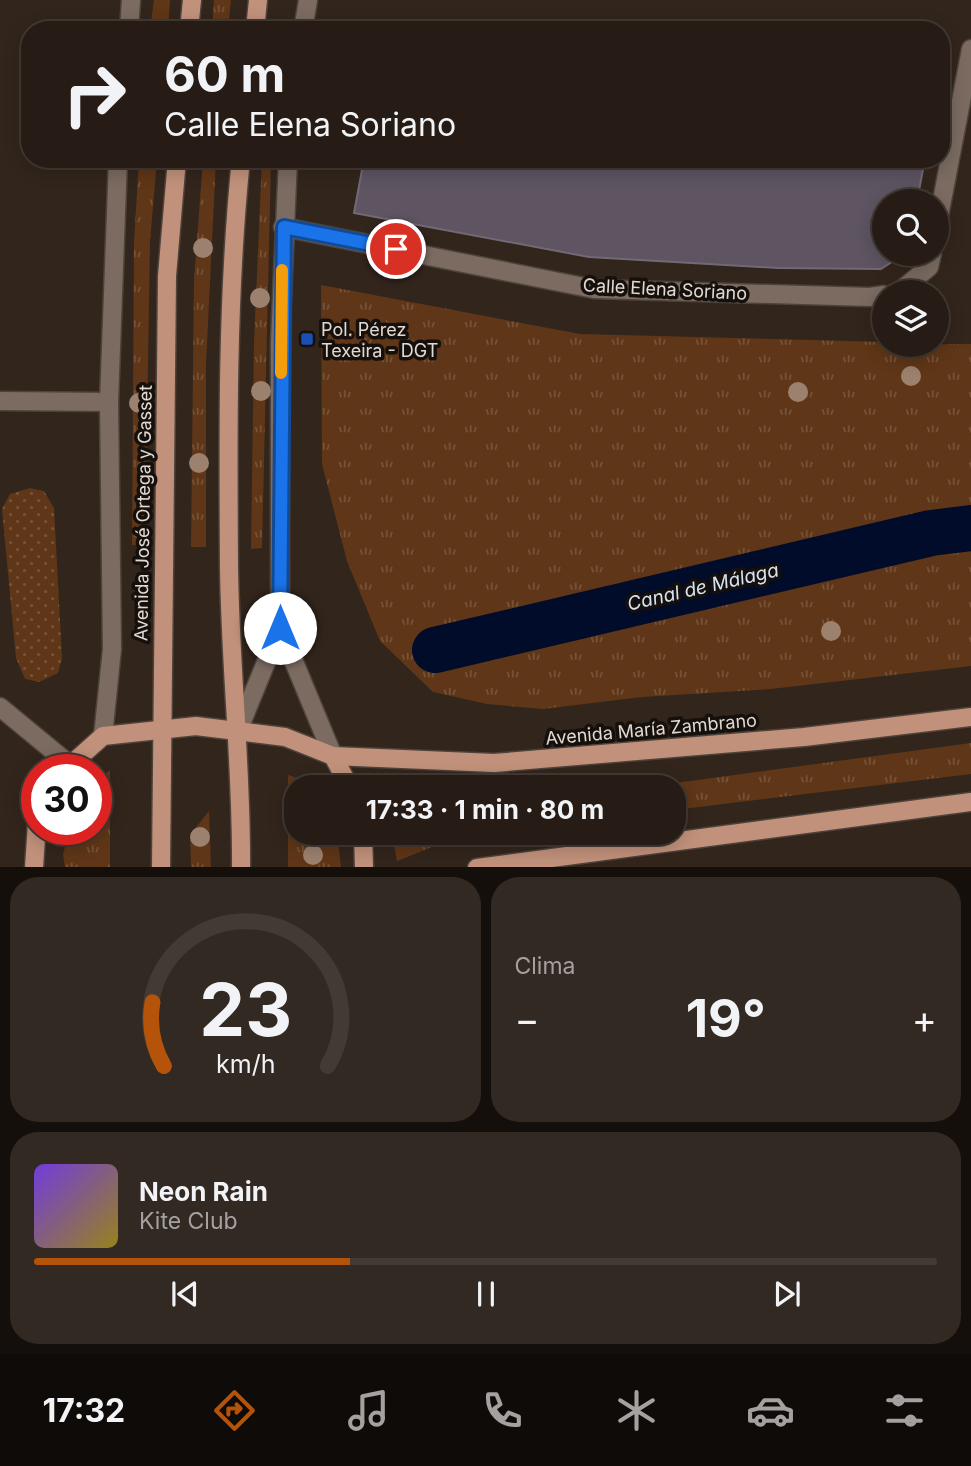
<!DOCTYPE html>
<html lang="es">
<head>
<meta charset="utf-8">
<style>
  :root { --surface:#261c15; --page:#322922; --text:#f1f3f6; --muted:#a4a1a0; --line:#423a34; --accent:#b45309 }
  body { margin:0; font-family:Inter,sans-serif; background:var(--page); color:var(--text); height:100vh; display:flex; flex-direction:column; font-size:26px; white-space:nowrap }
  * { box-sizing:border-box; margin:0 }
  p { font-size:23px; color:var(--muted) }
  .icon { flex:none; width:38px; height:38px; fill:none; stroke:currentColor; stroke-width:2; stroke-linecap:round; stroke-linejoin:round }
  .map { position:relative; height:867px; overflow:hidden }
  .panel { display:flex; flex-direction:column; gap:10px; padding:10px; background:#150f0c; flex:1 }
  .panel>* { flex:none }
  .banner { position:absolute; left:21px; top:21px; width:929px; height:147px; border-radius:28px; box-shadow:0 4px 18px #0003,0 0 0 2px var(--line); background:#261c15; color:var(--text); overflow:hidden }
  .controls { position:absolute; left:872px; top:189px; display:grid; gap:14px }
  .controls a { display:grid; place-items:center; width:77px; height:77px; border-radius:50%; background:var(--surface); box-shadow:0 4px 18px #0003,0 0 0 2px var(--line); font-size:35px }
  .speed { position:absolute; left:21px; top:754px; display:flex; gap:14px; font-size:35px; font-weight:700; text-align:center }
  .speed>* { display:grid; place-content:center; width:91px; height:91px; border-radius:50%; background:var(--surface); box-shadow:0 4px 18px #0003,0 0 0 2px var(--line); line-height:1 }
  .speed .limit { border:10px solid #d22; background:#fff; color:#111 }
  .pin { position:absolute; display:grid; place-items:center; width:60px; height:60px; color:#fff; margin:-30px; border:4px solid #fff; border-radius:50%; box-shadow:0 2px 7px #0007 }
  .me { position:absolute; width:77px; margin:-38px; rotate:0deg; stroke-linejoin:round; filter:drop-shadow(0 0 5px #0008) }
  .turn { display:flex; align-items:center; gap:24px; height:147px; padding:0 28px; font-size:32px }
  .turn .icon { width:91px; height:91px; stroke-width:2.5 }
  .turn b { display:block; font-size:49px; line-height:60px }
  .big { font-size:52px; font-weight:700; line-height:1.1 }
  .panel .tile { flex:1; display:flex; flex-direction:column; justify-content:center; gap:10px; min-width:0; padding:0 24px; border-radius:28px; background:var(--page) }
  .panel .dial { align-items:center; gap:0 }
  .dial svg { height:182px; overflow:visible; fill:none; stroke:var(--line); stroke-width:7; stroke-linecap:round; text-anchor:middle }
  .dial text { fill:var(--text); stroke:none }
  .song { display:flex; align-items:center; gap:21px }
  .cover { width:84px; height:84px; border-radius:10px; background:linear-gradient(135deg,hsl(260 70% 55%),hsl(50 70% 35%)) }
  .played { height:7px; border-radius:4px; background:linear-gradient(90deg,var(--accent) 35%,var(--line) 35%) }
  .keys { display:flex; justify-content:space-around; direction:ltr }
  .heat { display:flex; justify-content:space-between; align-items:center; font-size:38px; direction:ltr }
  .panel .tiles { flex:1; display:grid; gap:10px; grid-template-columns:1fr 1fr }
  .tile:last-child { grid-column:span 2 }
  .trip { position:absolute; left:284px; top:775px; width:402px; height:70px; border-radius:28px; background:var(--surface); box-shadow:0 4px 18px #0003,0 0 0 2px var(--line); font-weight:700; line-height:70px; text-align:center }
  .menu { display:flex; height:112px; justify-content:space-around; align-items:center; background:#0f0b08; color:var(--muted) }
  .menu .icon { width:49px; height:49px }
  .menu .current { color:var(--accent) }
  .menu b { font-size:32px; color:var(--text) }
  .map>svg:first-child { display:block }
  .grass { fill:url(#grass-tufts) }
  .park { fill:url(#park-dots) }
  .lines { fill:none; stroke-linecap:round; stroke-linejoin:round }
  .canal { stroke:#000c2a; stroke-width:46 }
  .building { fill:#5e5462; stroke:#726977; stroke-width:2 }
  .minor-casing { stroke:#4e433b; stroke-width:21 }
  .primary-casing { stroke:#4e433b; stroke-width:21 }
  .minor { stroke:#7b6b61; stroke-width:18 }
  .primary { stroke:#c1917b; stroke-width:18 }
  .tree { fill:#9c816e }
  .route-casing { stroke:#114b97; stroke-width:18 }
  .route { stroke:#1a73e8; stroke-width:12 }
  .slow { stroke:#f59e0b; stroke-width:12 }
  .transit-dot { fill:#1a4fb4; stroke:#15100c; stroke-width:2.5 }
  .labels { text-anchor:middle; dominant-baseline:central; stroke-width:7; stroke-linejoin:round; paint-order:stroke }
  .street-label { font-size:18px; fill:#e2d9d3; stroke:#15100c }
  .poi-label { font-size:18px; fill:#e2d9d3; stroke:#15100c; text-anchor:start }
  .water-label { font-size:19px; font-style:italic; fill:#d6e3f5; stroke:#15100c }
</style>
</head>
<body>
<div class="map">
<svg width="971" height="868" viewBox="0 0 971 868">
  <defs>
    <pattern id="grass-tufts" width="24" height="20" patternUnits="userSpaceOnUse" patternTransform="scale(1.75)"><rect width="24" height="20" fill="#5f3617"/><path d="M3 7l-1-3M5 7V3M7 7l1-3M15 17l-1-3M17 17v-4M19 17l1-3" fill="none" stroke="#765238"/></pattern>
    <pattern id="park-dots" width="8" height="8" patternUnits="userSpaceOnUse" patternTransform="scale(1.75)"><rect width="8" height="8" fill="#5f3617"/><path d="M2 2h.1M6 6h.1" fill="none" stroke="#765238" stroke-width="1.8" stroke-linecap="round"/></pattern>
  </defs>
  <rect width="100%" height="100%" fill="#32251c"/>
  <g class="grass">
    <polygon points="154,0 170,0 168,30 150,30"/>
    <polygon points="214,0 231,0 228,30 212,30"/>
    <polygon points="139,159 157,159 150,242 145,545 132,545 134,242"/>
    <polygon points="203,159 216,159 206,364 206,547 191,547 194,281"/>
    <polygon points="262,159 271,159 262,548 251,549 254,342"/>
    <polygon points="321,285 580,334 884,342 884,345 971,344 971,666 771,689 642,697 543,709 487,704 433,692 380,641 347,561 322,464"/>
    <polygon points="971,743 971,774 674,810 674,788 646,787"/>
    <polygon points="110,770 110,867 65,867 63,855 69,830 96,830 96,782"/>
    <polygon points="288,775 310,782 314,787 296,788 296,833 337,833 341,867 288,867"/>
    <polygon points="209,811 211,867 191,867 190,835"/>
    <polygon points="392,833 497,833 442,843 397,861"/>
  </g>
  <polygon class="park" points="30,488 44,491 54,508 62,658 58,673 39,682 25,679 16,658 2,509 10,494"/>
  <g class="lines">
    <polyline class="canal" points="435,650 931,533 971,528"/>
  </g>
  <polygon class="building" points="364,159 925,159 917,201 884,201 884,254 904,254 881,269 778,268 589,257 354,213"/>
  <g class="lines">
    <defs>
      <g id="minor">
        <polyline points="129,30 131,0"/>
        <polyline points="303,30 308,0"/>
        <polyline points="283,227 594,289 870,297 884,295"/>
        <polyline points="936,232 971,49"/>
        <polyline points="899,292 929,267 932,254"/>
        <polyline points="0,401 109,402"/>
        <polyline points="280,628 333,756"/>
        <polyline points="0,707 69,764"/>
        <polyline points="238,731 280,628 280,342 288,159"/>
        <polyline points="103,736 112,649 109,402 118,159"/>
      </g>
      <g id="primary">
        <polyline points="189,30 192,0"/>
        <polyline points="255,30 258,0"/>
        <path d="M241 159C227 294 228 431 229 566 230 667 242 767 241 868"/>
        <polyline points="333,756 350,788"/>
        <polyline points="65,770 103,736 196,726 285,737 333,756 494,763 804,737 971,717"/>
        <polyline points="363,833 364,868"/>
        <polyline points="34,868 37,822"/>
        <polyline points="161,868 167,276 177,159"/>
        <polyline points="477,868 971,802"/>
      </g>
    </defs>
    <use href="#minor" class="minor-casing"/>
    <use href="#primary" class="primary-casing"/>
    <use href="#minor" class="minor"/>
    <use href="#primary" class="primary"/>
  </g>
  <g class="tree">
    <circle cx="203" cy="248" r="10"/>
    <circle cx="260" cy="298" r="10"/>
    <circle cx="911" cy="376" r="10"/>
    <circle cx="261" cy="391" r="10"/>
    <circle cx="798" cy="392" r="10"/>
    <circle cx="139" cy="403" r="10"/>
    <circle cx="199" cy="463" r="10"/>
    <circle cx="831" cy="631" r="10"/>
    <circle cx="200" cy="837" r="10"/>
    <circle cx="313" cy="855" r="10"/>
  </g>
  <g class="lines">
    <defs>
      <polyline id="route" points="280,628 284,227 396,249"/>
    </defs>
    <use href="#route" class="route-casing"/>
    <use href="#route" class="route"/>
    <polyline class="slow" points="281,373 282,270"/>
  </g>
  <rect class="transit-dot" x="300" y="332" width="14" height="14" rx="3.5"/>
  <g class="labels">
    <g class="street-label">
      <text transform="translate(665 289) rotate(3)">Calle Elena Soriano</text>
      <text transform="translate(143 513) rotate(-89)">Avenida José Ortega y Gasset</text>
      <text transform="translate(651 729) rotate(-5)">Avenida María Zambrano</text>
    </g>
    <g class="poi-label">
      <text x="321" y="329">Pol. Pérez<tspan x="321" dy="21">Texeira - DGT</tspan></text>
    </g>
    <g class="water-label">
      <text transform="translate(703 587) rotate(-13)">Canal de Málaga</text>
    </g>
  </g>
</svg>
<div class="controls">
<a><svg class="icon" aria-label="search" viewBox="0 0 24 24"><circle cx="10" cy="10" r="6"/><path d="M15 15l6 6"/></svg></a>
<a><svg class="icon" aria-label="layers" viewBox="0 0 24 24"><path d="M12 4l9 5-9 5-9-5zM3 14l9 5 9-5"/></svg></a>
</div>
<div class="speed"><div class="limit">30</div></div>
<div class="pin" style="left:396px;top:249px;background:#d93025"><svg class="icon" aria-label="arrive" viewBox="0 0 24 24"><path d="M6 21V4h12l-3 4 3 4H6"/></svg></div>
<svg class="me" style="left:280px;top:628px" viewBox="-20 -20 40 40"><circle r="19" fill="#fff"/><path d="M0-13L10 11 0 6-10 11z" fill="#1a73e8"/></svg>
<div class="trip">17:33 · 1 min · 80 m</div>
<div class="banner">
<div class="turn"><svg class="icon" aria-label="right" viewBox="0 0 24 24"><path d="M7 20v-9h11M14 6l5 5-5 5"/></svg><div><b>60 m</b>Calle Elena Soriano</div></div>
</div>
</div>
<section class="panel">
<div class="tiles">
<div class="tile dial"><svg viewBox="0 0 100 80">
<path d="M14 69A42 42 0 1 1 86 69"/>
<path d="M14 69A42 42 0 0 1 9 41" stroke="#b45309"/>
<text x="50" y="56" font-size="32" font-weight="700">23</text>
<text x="50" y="72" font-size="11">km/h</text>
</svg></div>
<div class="tile"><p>Clima</p>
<div class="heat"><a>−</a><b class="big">19°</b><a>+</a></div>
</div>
<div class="tile">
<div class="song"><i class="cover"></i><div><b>Neon Rain</b><p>Kite Club</p></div></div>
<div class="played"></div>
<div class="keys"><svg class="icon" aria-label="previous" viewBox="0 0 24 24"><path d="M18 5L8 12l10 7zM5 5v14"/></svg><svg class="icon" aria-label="pause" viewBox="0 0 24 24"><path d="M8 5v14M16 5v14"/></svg><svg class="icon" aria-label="next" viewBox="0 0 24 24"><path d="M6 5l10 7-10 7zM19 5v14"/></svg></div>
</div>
</div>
</section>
<nav class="menu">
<b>17:32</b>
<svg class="icon current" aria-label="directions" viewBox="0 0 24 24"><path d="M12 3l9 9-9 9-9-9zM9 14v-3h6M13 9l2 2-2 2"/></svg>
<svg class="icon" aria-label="music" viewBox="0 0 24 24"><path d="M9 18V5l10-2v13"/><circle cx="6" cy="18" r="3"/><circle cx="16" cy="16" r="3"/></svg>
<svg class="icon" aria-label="phone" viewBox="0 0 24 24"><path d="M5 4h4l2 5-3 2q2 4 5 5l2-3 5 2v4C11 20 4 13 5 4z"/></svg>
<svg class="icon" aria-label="climate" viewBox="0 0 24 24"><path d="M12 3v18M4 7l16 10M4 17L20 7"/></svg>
<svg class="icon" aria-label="car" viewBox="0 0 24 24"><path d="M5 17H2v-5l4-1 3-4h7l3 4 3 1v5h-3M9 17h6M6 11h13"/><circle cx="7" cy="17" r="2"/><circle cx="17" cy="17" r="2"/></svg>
<svg class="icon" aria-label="filters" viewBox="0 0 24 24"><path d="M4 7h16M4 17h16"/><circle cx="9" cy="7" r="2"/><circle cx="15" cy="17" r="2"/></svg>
</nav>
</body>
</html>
